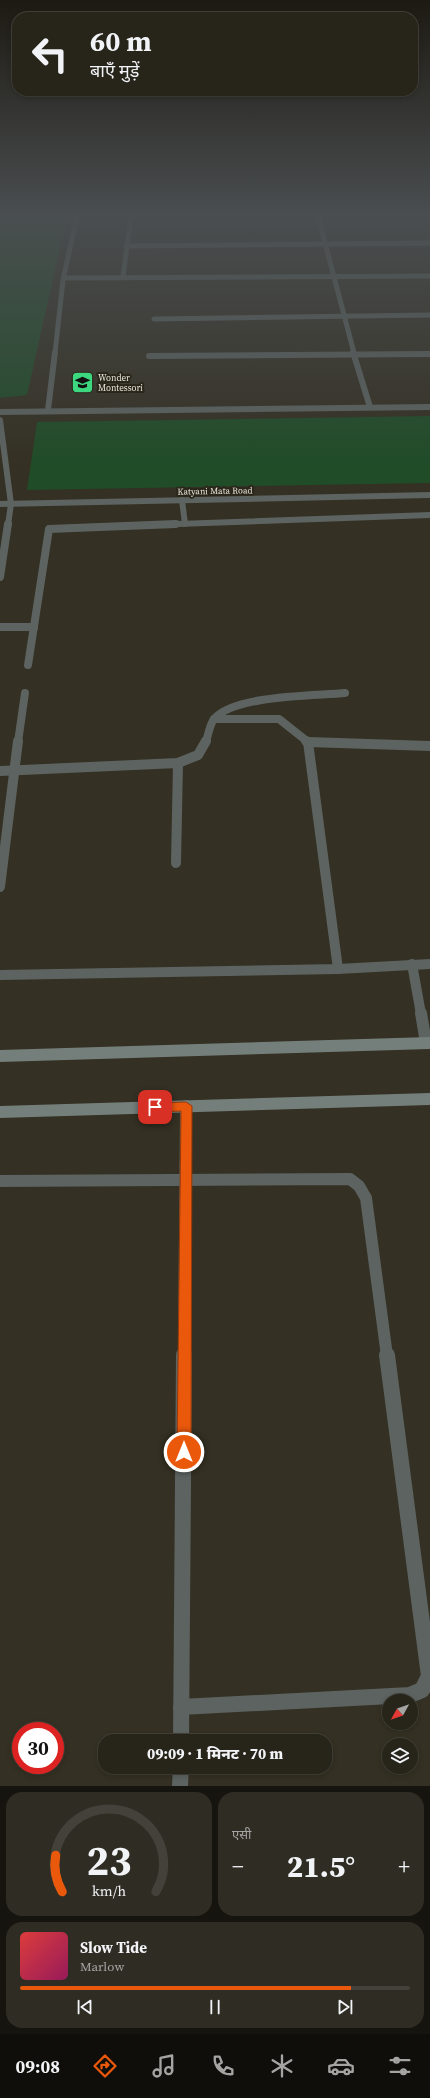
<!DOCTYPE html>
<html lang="hi">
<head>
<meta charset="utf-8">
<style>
  :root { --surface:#27241a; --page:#2f2c23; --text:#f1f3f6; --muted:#a4a4a2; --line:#434139; --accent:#ea580c }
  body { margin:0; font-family:"Source Serif 4","Noto Sans Devanagari",serif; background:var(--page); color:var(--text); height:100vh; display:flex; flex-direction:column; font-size:15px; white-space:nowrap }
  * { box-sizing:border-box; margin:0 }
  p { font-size:13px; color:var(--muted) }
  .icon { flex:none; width:22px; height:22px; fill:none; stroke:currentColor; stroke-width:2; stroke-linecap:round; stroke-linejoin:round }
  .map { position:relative; height:1786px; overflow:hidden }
  .panel { display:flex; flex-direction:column; gap:6px; padding:6px; background:#15140e; flex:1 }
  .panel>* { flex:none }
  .hud { position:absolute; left:12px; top:12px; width:406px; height:84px; border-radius:16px; box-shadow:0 2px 6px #0003,0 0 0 1px var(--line); background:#27241a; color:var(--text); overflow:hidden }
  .needle { width:26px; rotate:230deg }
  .tools { position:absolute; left:382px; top:1694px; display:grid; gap:8px }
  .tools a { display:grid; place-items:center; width:36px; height:36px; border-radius:50%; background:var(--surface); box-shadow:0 2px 6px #0003,0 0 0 1px var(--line); font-size:20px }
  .speed { position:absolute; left:12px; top:1722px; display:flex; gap:8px; font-size:20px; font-weight:700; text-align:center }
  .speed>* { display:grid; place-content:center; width:52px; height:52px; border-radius:50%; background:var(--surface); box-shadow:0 2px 6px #0003,0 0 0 1px var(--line); line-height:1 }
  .speed .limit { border:6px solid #d22; background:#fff; color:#111 }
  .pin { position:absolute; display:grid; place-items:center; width:34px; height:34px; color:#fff; margin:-17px; border-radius:8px; box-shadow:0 2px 6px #0006 }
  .me { position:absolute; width:44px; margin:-22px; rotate:0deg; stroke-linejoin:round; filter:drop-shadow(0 0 3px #0008) }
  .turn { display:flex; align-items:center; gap:14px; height:84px; padding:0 12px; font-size:18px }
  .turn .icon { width:52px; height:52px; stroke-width:2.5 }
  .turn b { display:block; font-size:28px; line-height:34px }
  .big { font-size:30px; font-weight:800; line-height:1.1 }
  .panel .tile { flex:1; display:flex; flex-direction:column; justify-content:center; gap:6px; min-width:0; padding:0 14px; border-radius:16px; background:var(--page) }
  .panel .dial { align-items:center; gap:0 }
  .dial svg { height:104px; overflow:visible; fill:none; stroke:var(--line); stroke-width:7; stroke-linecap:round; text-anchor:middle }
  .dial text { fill:var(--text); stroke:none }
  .song { display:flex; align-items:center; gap:12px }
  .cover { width:48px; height:48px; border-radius:6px; background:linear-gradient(135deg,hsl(0 70% 55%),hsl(330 70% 35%)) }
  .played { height:4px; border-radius:2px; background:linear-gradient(90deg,var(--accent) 85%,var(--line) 85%) }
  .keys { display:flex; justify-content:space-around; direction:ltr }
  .heat { display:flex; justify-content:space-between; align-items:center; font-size:22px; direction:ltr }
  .panel .tiles { flex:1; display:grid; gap:6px; grid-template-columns:1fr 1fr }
  .tile:last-child { grid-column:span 2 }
  .trip { position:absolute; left:98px; top:1734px; width:234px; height:40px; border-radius:16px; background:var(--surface); box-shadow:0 2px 6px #0003,0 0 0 1px var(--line); font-weight:800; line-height:40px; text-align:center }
  .tab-bar { display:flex; height:64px; justify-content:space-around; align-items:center; background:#100e0a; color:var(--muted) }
  .tab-bar .icon { width:28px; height:28px }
  .tab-bar .current { color:var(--accent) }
  .tab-bar b { font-size:18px; color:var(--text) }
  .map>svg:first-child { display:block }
  .green { fill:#204c28 }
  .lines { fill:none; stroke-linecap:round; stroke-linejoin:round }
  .street-far5 { stroke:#5c6360; stroke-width:5 }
  .street-far4 { stroke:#5c6360; stroke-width:6 }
  .street-far3 { stroke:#5c6360; stroke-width:8 }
  .street-far2 { stroke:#5c6360; stroke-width:10 }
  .street-far1 { stroke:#5c6360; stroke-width:12 }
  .street { stroke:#5c6360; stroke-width:16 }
  .secondary { stroke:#747f7b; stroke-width:12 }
  .route { fill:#ea580c; stroke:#983908 }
  .labels { text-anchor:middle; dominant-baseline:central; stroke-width:4; stroke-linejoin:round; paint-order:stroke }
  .far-poi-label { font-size:9px; fill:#e8e5dd; stroke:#2a2619; text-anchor:start }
  .far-street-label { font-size:9px; fill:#e8e5dd; stroke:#2a2619 }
</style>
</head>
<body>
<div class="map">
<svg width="430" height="1786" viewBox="0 0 430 1786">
  <rect width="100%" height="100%" fill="#343023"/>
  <g class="green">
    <polygon points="0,216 67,216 27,395 0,398"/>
    <polygon points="430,416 430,483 27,490 37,422"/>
  </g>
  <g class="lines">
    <g class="street-far5">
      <polyline points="318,216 354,353"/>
      <polyline points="126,246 430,243"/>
      <polyline points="123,277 131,216"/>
      <polyline points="64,278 430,276"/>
      <polyline points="154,319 430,315"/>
      <polyline points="55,353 63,280 77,216"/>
    </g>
    <g class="street-far4">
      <polyline points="353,352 370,407"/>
      <polyline points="149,356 430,354"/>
      <polyline points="48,410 55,352"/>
      <polyline points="0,412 430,407"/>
      <polyline points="0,420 11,504 8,525"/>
      <polyline points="182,500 185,524"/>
      <polyline points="0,504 430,495"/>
      <polyline points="149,525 430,515"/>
    </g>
    <g class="street-far3">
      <polyline points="0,577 8,524"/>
      <polyline points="0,627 34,627"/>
      <polyline points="28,665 49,529 176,524"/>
      <polyline points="214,719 279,719 308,742"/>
      <polyline points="18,742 25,693"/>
      <path d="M206 742C208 735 210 724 214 719 234 695 314 696 345 693"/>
    </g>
    <g class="street-far2">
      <polyline points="308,742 430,746"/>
      <polyline points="0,771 178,763 198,755 206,741"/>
      <polyline points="176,863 178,763"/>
      <polyline points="0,887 18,741"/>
      <polyline points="412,964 421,1014"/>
      <polyline points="338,969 430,964"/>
      <polyline points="0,975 338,969 308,742 306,741"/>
    </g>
    <g class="street-far1">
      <polyline points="421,1013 426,1043"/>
      <polyline points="0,1181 350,1179 359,1186 366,1198 387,1356"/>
      <polyline points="184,1356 186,1106"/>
    </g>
    <g class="street">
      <polyline points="181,1707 410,1695 422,1690 429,1676 387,1355"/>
      <polyline points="181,1741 184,1355"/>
      <polyline points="180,1786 181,1767"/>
    </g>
    <g class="secondary">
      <polyline points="0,1056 430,1043"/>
      <polyline points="0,1112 430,1099"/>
    </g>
  </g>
  <linearGradient id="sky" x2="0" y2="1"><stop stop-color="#1d1a13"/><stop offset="0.46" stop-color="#4a4e50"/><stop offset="1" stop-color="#4a4e50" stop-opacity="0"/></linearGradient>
  <rect width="430" height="466" fill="url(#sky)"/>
  <polygon class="route" points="186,1102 192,1106 191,1452 189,1457 184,1458 179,1457 177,1452 181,1111 155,1112 150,1107 155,1103"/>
  <defs>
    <symbol id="school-square" viewBox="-11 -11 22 22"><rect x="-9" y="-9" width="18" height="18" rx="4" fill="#3cd77e" stroke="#2a2619"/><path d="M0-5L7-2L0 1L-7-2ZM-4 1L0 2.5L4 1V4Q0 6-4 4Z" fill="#111"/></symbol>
  </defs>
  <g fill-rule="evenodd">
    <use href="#school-square" x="70" y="370" width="25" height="25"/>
  </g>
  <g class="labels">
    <g class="far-poi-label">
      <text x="98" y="378">Wonder<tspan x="98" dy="10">Montessori</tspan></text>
    </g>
    <g class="far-street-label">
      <text transform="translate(215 491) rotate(-1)">Katyani Mata Road</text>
    </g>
  </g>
</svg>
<div class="tools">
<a><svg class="needle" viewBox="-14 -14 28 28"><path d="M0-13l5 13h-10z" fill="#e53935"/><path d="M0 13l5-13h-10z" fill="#a4a4a2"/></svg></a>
<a><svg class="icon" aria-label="layers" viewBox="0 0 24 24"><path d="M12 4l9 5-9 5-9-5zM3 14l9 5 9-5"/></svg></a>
</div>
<div class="speed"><div class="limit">30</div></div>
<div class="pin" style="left:155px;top:1107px;background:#d93025"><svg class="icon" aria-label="arrive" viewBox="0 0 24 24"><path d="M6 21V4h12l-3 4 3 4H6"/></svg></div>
<svg class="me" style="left:184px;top:1452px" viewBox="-20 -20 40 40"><circle r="17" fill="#ea580c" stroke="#fff" stroke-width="3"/><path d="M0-11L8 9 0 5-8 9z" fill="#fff"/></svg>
<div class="trip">09:09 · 1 मिनट · 70 m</div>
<div class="hud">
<div class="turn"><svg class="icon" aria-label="left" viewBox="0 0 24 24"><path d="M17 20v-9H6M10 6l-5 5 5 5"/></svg><div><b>60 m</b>बाएँ मुड़ें</div></div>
</div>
</div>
<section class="panel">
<div class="tiles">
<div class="tile dial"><svg viewBox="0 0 100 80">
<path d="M14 69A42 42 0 1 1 86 69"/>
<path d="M14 69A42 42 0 0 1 9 41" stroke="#ea580c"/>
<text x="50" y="56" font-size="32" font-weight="700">23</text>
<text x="50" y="72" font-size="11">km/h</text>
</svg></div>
<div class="tile"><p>एसी</p>
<div class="heat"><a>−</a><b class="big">21.5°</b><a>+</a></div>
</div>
<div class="tile">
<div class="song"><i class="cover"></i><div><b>Slow Tide</b><p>Marlow</p></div></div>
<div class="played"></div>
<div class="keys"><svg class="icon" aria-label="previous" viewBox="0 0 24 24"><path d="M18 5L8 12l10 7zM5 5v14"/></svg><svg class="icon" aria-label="pause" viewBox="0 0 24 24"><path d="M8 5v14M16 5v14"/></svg><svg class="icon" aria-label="next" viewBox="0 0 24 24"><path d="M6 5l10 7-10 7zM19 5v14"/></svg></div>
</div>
</div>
</section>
<nav class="tab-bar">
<b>09:08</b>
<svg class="icon current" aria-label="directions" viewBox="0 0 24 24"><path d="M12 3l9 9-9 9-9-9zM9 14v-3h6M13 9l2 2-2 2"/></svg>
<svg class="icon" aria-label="music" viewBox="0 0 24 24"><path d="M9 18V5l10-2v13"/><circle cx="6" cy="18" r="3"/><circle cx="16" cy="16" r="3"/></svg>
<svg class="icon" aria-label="phone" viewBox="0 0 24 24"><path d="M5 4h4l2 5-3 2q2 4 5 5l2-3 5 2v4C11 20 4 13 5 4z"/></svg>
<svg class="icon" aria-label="climate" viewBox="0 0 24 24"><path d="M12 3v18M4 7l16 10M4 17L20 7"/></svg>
<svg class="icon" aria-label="car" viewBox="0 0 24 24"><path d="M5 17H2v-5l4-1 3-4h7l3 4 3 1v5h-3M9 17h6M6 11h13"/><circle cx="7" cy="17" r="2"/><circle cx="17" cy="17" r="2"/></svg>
<svg class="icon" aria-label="filters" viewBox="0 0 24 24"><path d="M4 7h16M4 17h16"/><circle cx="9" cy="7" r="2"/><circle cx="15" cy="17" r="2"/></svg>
</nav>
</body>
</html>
